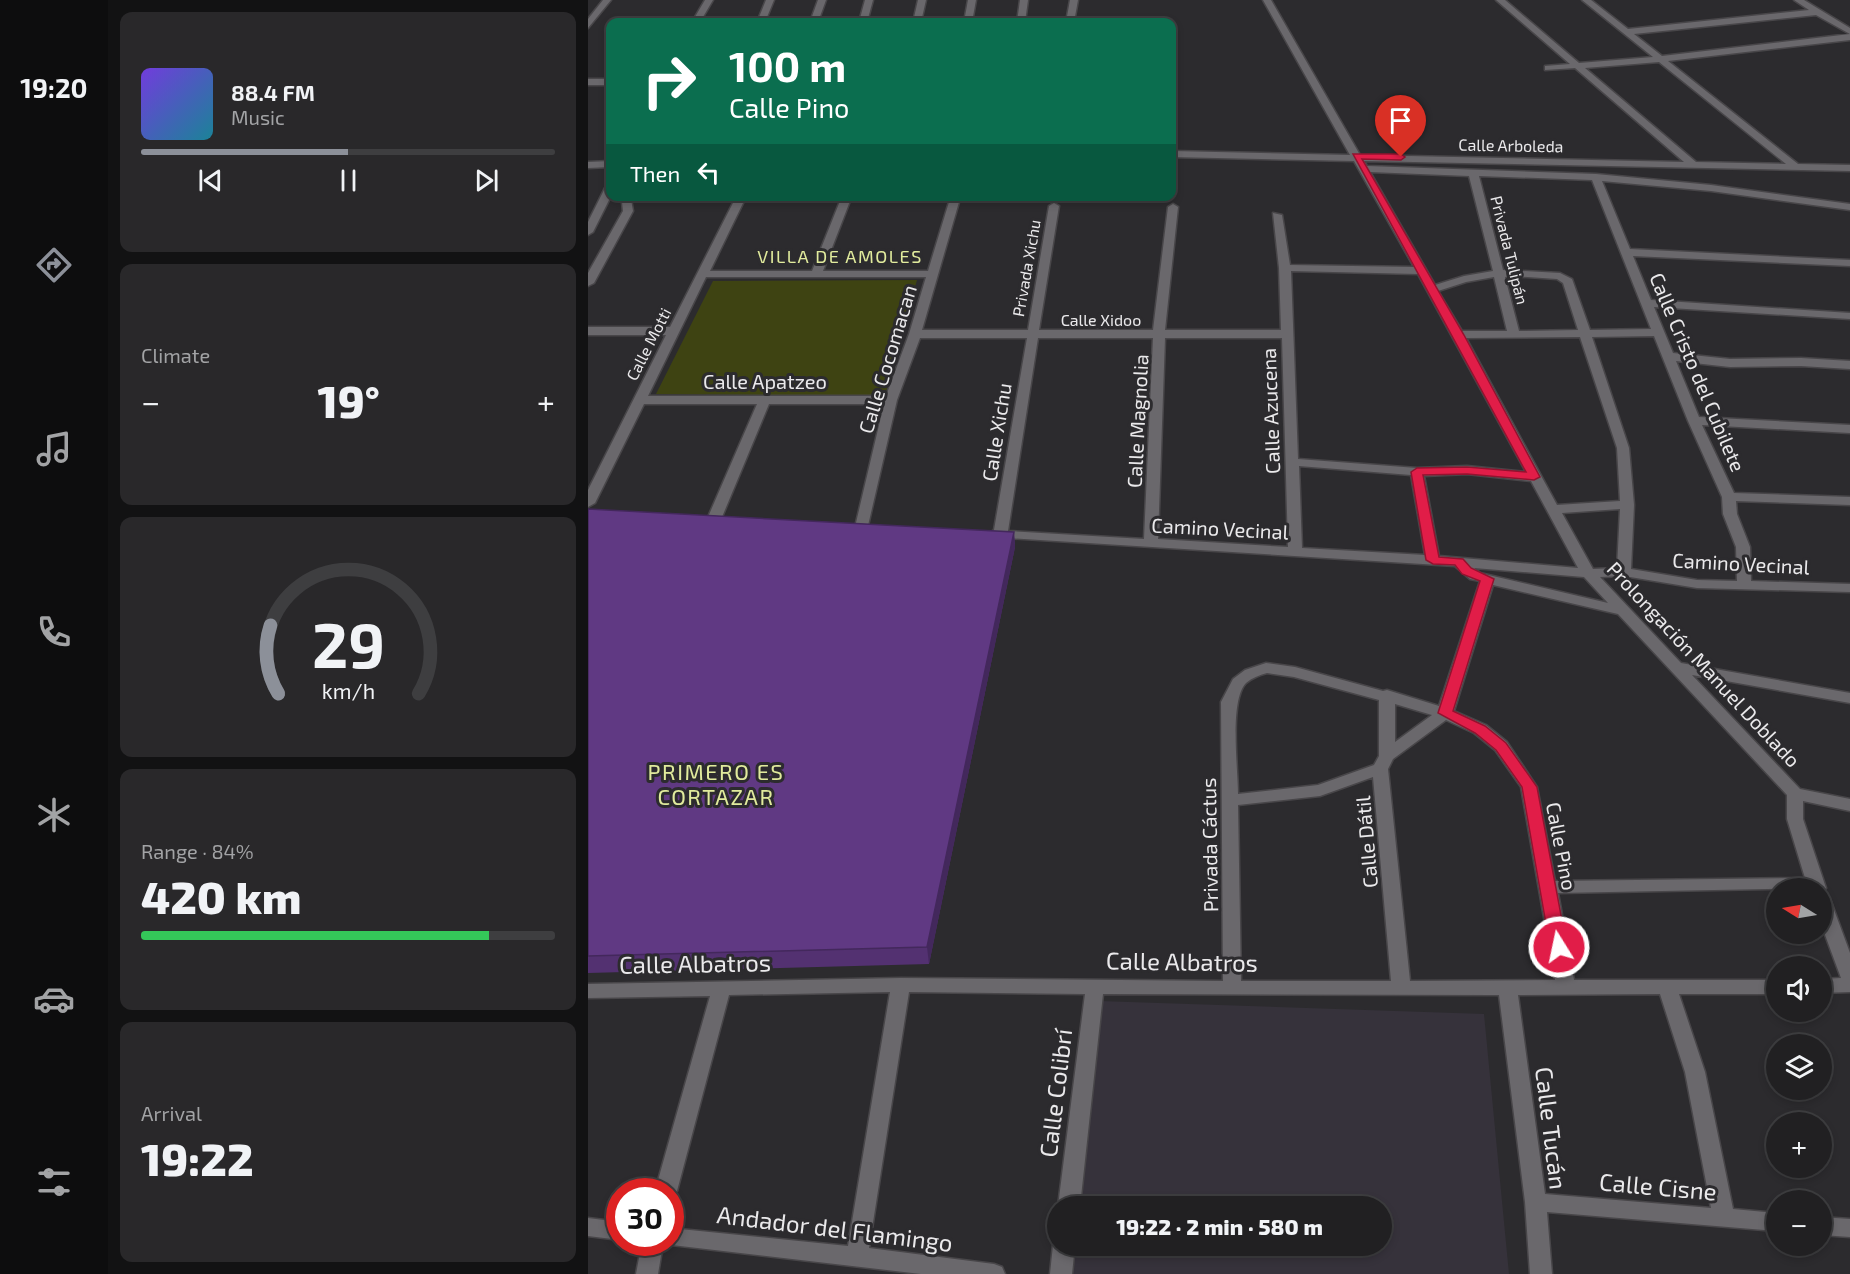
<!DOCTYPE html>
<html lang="en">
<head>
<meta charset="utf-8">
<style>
  :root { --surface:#212022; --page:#29282a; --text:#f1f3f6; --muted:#a2a3a5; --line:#3e3e40; --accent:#8c9099 }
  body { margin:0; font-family:"Exo 2",sans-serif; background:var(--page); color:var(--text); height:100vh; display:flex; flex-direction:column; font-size:22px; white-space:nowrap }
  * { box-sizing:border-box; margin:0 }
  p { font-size:20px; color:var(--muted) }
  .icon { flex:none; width:33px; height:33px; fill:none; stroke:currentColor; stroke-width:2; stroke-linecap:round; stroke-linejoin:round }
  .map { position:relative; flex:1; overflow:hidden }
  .drawer { display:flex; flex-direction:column; gap:12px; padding:12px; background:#121213; width:480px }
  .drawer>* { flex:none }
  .guide { position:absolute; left:18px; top:18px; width:570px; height:183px; border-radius:12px; box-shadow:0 3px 9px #0003,0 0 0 2px var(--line); background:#0b6e4f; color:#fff; overflow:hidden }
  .needle { width:39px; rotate:281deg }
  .controls { position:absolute; left:1178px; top:878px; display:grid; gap:12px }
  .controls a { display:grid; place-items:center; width:66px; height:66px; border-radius:50%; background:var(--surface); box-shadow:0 3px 9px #0003,0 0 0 2px var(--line); font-size:30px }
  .speed { position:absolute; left:18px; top:1178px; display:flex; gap:12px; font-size:30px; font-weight:700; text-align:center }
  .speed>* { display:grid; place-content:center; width:78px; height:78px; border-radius:50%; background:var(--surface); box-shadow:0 3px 9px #0003,0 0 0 2px var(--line); line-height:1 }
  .speed .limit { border:9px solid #d22; background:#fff; color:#111 }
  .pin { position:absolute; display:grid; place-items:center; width:51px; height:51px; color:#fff; margin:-62px -26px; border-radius:50% 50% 50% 0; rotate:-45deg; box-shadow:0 0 6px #0007 }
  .pin .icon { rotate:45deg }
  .me { position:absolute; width:66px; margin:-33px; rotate:350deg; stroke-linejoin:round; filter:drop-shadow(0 0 4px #0008) }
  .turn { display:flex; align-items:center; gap:21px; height:126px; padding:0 24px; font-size:27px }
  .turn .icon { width:78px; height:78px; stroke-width:2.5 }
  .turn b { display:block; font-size:42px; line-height:51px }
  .then { display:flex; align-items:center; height:57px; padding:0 24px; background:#0003; gap:12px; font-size:22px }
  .big { font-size:45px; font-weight:800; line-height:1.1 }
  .drawer .widget { flex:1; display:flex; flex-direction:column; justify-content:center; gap:9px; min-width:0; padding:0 21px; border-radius:12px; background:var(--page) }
  .drawer .dial { align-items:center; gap:0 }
  .dial svg { height:156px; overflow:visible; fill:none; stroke:var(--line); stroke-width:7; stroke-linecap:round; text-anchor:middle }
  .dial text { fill:var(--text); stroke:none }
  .song { display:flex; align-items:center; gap:18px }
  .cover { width:72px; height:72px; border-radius:9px; background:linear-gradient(135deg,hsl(260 70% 55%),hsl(190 70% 35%)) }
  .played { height:6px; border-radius:3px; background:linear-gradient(90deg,var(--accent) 50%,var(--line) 50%) }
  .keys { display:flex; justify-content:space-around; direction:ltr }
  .heat { display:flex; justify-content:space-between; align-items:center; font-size:33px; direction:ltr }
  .charge { height:9px; border-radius:4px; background:linear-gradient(90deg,#34c759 84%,var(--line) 0) }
  .trip { position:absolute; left:459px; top:1196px; width:345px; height:60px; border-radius:30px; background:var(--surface); box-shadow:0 3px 9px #0003,0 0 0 2px var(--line); font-weight:800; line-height:60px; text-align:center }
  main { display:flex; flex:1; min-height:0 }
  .menu { display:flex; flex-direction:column; width:108px; justify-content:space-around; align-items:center; background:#0d0d0e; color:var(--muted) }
  .menu .icon { width:42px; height:42px }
  .menu .active { color:var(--accent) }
  .menu b { font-size:27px; color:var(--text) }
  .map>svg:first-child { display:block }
  .built { fill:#36323b }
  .green { fill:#3e4312 }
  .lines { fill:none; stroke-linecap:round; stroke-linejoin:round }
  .minor-casing { stroke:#484649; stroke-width:3 }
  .minor { fill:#6a686c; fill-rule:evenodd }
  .wall { fill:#533171 }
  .shaded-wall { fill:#43285c }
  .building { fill:#603983; stroke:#43285c; stroke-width:1.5 }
  .route { fill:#e11d48; stroke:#92132f; stroke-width:1.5 }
  .labels { text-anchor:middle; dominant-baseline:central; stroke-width:6; stroke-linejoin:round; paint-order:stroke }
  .far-street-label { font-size:16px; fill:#eae9eb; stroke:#2c2b2e }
  .far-quarter-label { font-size:18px; letter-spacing:1.5px; fill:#e1eb9d; stroke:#2c2b2e }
  .street-label { font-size:20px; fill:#eae9eb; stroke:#2c2b2e }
  .quarter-label { font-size:22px; letter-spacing:1.5px; fill:#e1eb9d; stroke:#2c2b2e }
  .near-street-label { font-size:24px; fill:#eae9eb; stroke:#2c2b2e }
</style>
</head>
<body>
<main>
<nav class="menu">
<b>19:20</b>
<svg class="icon active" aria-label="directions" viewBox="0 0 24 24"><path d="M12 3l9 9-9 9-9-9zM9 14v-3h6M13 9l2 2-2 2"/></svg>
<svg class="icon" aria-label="music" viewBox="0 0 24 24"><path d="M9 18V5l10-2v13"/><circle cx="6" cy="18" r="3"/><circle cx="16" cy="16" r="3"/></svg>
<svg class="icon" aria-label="phone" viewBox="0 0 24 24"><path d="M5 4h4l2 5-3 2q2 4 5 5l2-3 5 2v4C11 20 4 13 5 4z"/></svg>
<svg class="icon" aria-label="climate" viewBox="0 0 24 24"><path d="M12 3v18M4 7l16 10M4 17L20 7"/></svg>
<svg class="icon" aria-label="car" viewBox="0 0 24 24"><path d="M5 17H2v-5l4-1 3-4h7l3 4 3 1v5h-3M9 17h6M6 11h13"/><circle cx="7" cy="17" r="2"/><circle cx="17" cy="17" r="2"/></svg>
<svg class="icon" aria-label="filters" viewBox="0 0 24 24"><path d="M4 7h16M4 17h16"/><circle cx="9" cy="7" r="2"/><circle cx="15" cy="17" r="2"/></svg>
</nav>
<section class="drawer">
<div class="widget">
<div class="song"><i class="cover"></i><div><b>88.4 FM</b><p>Music</p></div></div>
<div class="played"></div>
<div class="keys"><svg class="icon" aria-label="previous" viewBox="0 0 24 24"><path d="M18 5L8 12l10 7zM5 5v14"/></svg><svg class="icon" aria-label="pause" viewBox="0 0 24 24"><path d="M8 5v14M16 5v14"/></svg><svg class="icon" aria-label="next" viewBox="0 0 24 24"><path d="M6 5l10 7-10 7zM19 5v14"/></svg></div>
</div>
<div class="widget"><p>Climate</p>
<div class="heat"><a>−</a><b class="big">19°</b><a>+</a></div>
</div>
<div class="widget dial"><svg viewBox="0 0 100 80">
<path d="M14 69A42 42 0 1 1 86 69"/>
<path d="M14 69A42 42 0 0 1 10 34" stroke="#8c9099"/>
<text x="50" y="56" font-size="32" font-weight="700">29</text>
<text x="50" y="72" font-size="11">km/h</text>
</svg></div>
<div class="widget"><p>Range · 84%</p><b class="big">420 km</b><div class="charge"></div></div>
<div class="widget"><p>Arrival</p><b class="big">19:22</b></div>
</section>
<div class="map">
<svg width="1262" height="1274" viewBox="0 0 1262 1274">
  <rect width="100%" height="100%" fill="#2c2b2e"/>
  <polygon class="built" points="511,1001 896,1014 921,1274 483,1274 486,1245 794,1245 794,1206 490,1206"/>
  <polygon class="green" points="329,280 297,396 68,394 125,281"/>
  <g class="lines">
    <defs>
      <g id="minor">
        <polygon points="15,0 23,0 0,28 0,19"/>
        <polygon points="117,0 125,0 112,22 104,22"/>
        <polygon points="178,0 186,0 177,22 169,22"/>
        <polygon points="230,0 238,0 230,22 222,22"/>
        <polygon points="277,0 285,0 279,22 271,22"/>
        <polygon points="330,0 338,0 333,22 325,22"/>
        <polygon points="380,0 388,0 384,22 376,22"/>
        <polygon points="432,0 440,0 437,22 429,22"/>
        <polygon points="482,0 490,0 486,22 478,22"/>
        <path d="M675 0H683L772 155 1096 162 987 68 957 70V66L982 64 908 0H917L991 63 1065 57 994 0H1003L1040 29 1221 10 1206 0H1216L1262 28V40L1080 61 1210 164 1262 165V171L776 161 779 166 1008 174 1123 185 1262 204V210L1123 191 1014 181 1042 249 1262 260V266L1045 256 1063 300 1262 313V319L1066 307 1085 353 1142 359 1213 358 1262 361V369L1213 366 1142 367 1088 361 1111 417 1262 425V433L1114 425 1146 493 1262 497V505L1148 501 1149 514 1162 547 1163 581 1262 584V592L1109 588 1036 576 1012 577 1093 663 1262 693V703L1104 675 1212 789 1262 799V811L1215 801V819L1238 888 1234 893 1239 894 1242 899 1262 953V992L1233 993V979L1253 978 1233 924V888L970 893 986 980H1188V994H1091L1117 1072 1145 1209 1188 1213V1231L959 1212 964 1274H942L937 1202 911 995 515 994 492 1206H470L497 994 321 992 281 1248 406 1264 414 1267 417 1274H333L75 1244 70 1274H48L54 1242H82V1228L260 1246 302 992 141 995 89 1191 82 1198V1191H67L122 996 0 998V984L313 978 635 981 633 702 645 679 657 670 678 663 707 667 795 691 799 690 851 706 892 581 882 579 867 566 402 537 400 534 406 530 439 338H332L309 400 279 530H269L267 527 296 404H181L134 517 127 521 120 517 169 404H56L7 503 0 507V490L78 335H0V327H82L147 199 156 201 122 271H224L252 201 257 198 262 201 235 271H340L361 202 370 200 371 202 334 330H440L461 206 466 203 471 206 451 330H565L580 207 585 204 590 207 577 330H693L691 268 685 213 694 215 702 265 826 267 766 161 584 157V151L762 155ZM1228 15 1262 34 1074 56 1046 34ZM1071 62 1198 164 1108 162 997 68ZM782 172 881 176 905 271 876 276 847 285ZM891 176 1004 180 1063 329 1002 330 984 279 972 273 915 270ZM703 271 830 274 938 472 879 466 829 468 710 459ZM923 276 969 279 975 283 990 330 931 331 917 277ZM118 277H338L321 334 298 396H60ZM906 277 919 331H874L850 291 878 282ZM1066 336 1100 421 1134 497 1135 514 1148 547 1149 581 1109 580 1043 569 1046 505 1041 448 1004 337ZM992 337 1029 448 1032 501 969 505 878 338ZM450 338H565L556 539 420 531ZM577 338H694L700 547 570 539ZM711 466 823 475 837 555 714 548ZM879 474 943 481 990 568 851 556 836 476ZM1032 509 1029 568 1005 569 974 513ZM886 568 996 577 1020 603 892 573ZM905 585 1030 614 1199 795V819L1217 878 967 881 949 787 919 742 898 725 866 711ZM679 673 706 677 791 700V756L786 765 730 785 650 794C650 769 641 701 658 683 664 678 671 675 679 673ZM807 704 844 715 807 742ZM858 720 886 733 907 750 933 787 967 980 822 981 800 769 805 759ZM785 777 803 981H653L650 805 732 796ZM1072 994 1097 1072 1123 1208 957 1194 930 995Z"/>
        <rect x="0" y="79" width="22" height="6"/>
        <polygon points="22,161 22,167 0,168 0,162"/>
        <polygon points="22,185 23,196 5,232 0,235 0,222 17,188"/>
        <polygon points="27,196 43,199 45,211 6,283 0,286 0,273 35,211 34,202"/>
        <polygon points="1233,1217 1262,1219 1262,1237 1233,1235"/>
        <polygon points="0,1218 32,1222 32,1240 0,1236"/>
        <polygon points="468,1238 470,1245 487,1245 484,1274 462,1274 465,1245"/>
      </g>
    </defs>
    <use href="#minor" class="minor-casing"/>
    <use href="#minor" class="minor"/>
  </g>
  <polygon class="wall" points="0,509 426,532 427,547 341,964 0,973"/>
  <polygon class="shaded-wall" points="426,532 427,547 341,964 339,947"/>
  <polygon class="building" points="0,509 426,532 339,947 0,956"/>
  <polygon class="route" points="765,154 813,154 817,157 813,160 774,159 876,335 952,477 946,480 879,474 835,475 851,557 875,559 883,568 906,579 865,711 897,726 918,743 949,787 979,947 971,953 962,947 934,787 908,750 887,733 850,713 892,581 874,574 867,565 845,564 838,560 823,472 829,468 879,467 938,472"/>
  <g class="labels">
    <g class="far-street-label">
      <text transform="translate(923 145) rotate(1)">Calle Arboleda</text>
      <text transform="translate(922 250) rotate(76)">Privada Tulipán</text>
      <text transform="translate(438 268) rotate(-80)">Privada Xichu</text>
      <text x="513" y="319">Calle Xidoo</text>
      <text transform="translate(60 344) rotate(-63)">Calle Motti</text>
    </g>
    <g class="far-quarter-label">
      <text x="252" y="256">VILLA DE AMOLES</text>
    </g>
    <g class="street-label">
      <text transform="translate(299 359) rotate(-73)">Calle Cocomacan</text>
      <text transform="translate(1110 372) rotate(67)">Calle Cristo del Cubilete</text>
      <text x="177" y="381">Calle Apatzeo</text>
      <text transform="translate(682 411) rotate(-92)">Calle Azucena</text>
      <text transform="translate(549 421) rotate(-87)">Calle Magnolia</text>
      <text transform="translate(408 432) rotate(-81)">Calle Xichu</text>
      <text transform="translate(632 528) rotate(3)">Camino Vecinal</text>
      <text transform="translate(1153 563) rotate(3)">Camino Vecinal</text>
      <text transform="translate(1116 664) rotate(47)">Prolongación Manuel Doblado</text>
      <text transform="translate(778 842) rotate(-95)">Calle Dátil</text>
      <text transform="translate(621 845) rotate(-91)">Privada Cáctus</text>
      <text transform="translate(974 846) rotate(79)">Calle Pino</text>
    </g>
    <g class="quarter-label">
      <text x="128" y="771">PRIMERO ES<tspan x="128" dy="25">CORTAZAR</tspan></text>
    </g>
    <g class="near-street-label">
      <text transform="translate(594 961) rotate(1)">Calle Albatros</text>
      <text transform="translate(107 963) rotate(-1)">Calle Albatros</text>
      <text transform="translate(467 1093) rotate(-83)">Calle Colibrí</text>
      <text transform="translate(964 1128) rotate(83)">Calle Tucán</text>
      <text transform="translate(1070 1186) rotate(5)">Calle Cisne</text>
      <text transform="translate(247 1228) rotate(7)">Andador del Flamingo</text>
    </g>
  </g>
</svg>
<div class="controls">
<a><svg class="needle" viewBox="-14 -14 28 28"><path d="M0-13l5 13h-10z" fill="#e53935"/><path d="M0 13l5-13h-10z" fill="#a2a3a5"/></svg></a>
<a><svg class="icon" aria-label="sound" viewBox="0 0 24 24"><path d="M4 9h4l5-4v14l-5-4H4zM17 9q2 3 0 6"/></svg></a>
<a><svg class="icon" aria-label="layers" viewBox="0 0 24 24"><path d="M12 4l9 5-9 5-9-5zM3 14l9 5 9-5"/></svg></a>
<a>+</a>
<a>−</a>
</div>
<div class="speed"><div class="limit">30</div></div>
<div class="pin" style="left:813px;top:157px;background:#d93025"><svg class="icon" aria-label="arrive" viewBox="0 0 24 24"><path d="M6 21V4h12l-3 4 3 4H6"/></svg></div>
<svg class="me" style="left:971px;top:947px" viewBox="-20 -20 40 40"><circle r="17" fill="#e11d48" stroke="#fff" stroke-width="3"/><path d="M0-11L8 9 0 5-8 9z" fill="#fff"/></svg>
<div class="trip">19:22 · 2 min · 580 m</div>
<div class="guide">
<div class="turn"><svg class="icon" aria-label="right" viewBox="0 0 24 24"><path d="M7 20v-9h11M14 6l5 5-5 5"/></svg><div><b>100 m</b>Calle Pino</div></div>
<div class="then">Then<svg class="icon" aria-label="left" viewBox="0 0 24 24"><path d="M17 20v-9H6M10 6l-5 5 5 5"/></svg></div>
</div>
</div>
</main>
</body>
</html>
